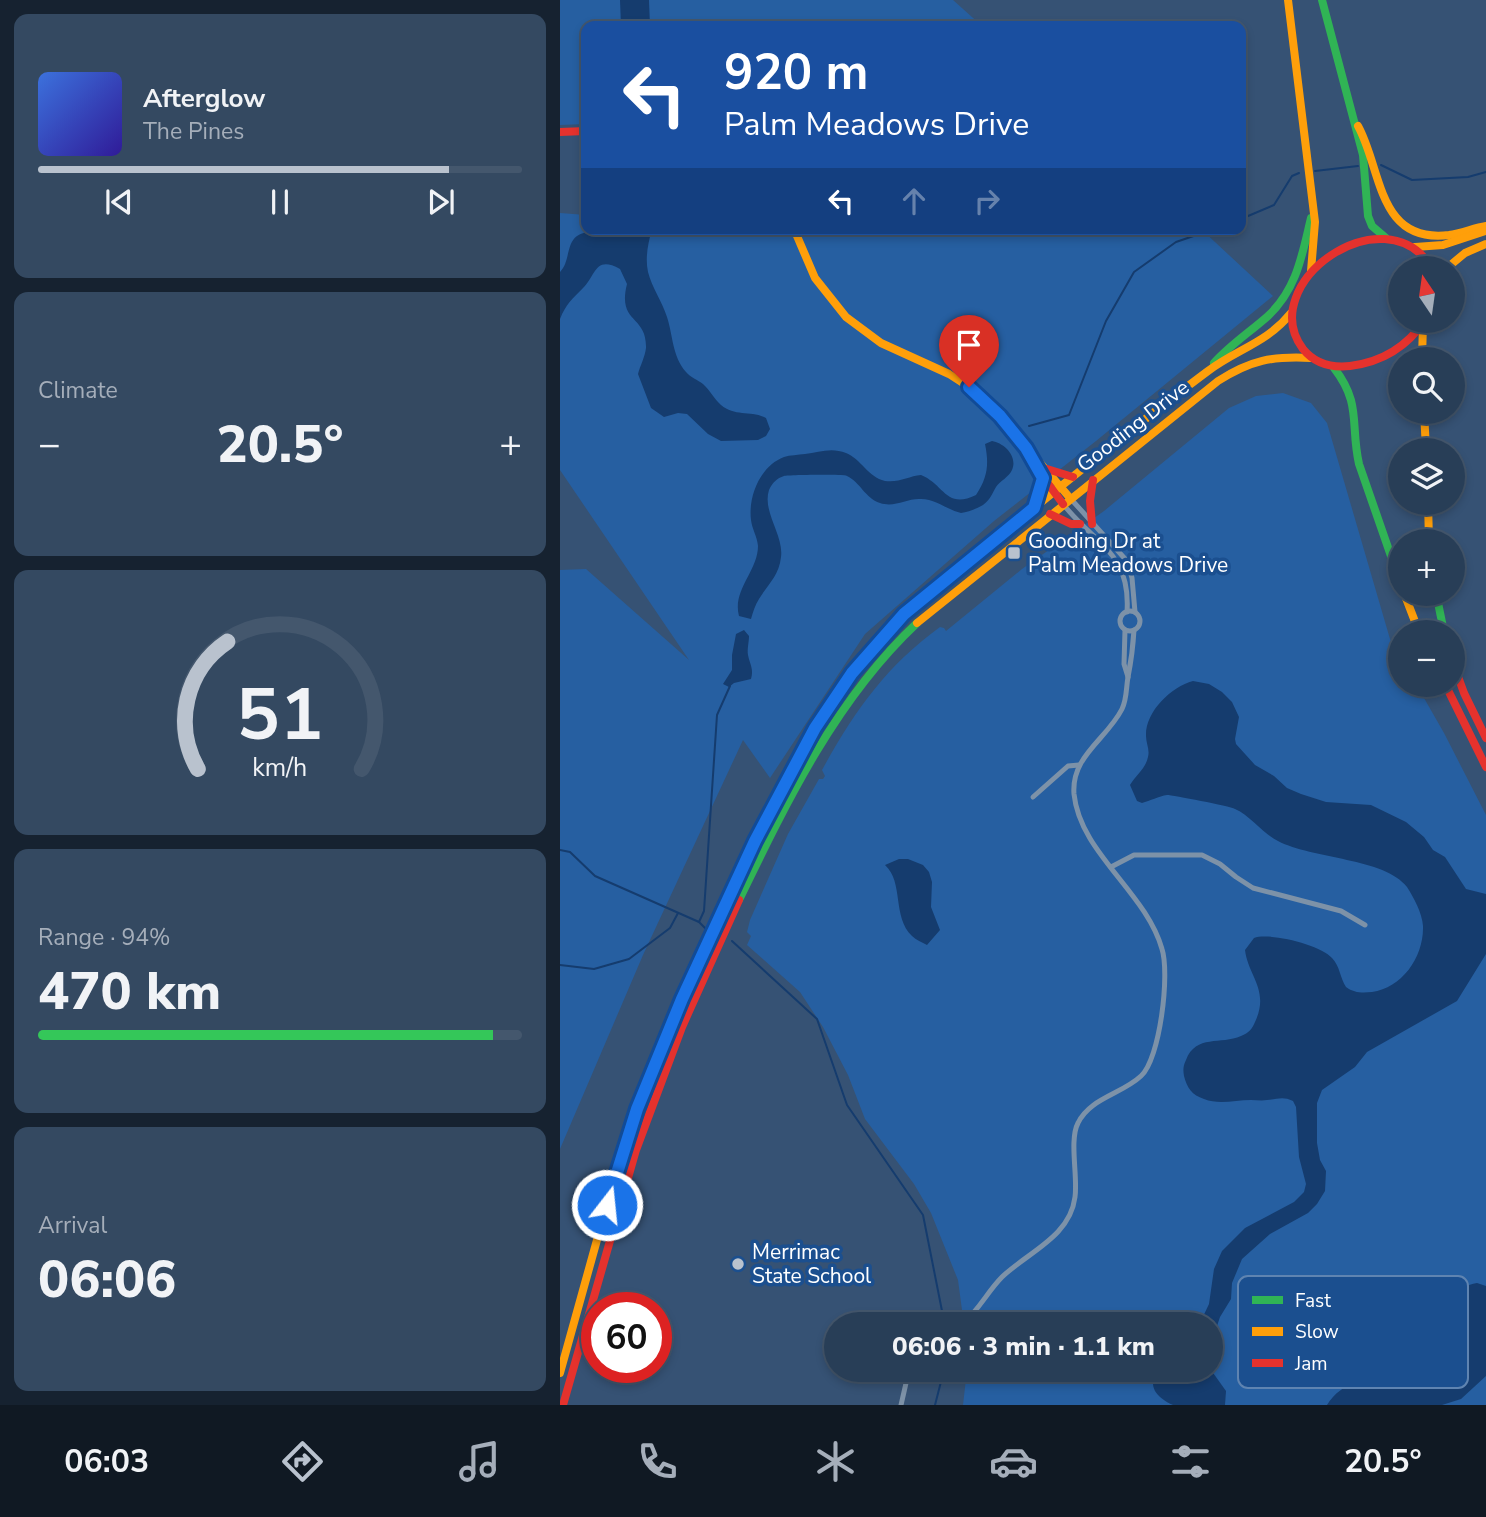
<!DOCTYPE html>
<html lang="en">
<head>
<meta charset="utf-8">
<style>
  :root { --surface:#283e57; --page:#344961; --text:#f1f3f6; --muted:#a5aeba; --line:#44576d; --accent:#b9c2ce }
  body { margin:0; font-family:"Nunito Sans",sans-serif; background:var(--page); color:var(--text); height:100vh; display:flex; flex-direction:column; font-size:26px; white-space:nowrap }
  * { box-sizing:border-box; margin:0 }
  p { font-size:23px; color:var(--muted) }
  .icon { flex:none; width:38px; height:38px; fill:none; stroke:currentColor; stroke-width:2; stroke-linecap:round; stroke-linejoin:round }
  .map { position:relative; flex:1; overflow:hidden }
  .side { display:flex; flex-direction:column; gap:14px; padding:14px; background:#162230; width:560px }
  .side>* { flex:none }
  .hud { position:absolute; left:21px; top:21px; width:665px; height:214px; border-radius:14px; box-shadow:0 4px 10px #0003,0 0 0 2px var(--line); background:#1a4fa0; color:#fff; overflow:hidden }
  .needle { width:46px; rotate:347deg }
  .buttons { position:absolute; left:828px; top:256px; display:grid; gap:14px }
  .buttons a { display:grid; place-items:center; width:77px; height:77px; border-radius:50%; background:var(--surface); box-shadow:0 4px 10px #0003,0 0 0 2px var(--line); font-size:35px }
  .speed { position:absolute; left:21px; top:1292px; display:flex; gap:14px; font-size:35px; font-weight:700; text-align:center }
  .speed>* { display:grid; place-content:center; width:91px; height:91px; border-radius:50%; background:var(--surface); box-shadow:0 4px 10px #0003,0 0 0 2px var(--line); line-height:1 }
  .speed .limit { border:10px solid #d22; background:#fff; color:#111 }
  .pin { position:absolute; display:grid; place-items:center; width:60px; height:60px; color:#fff; margin:-72px -30px; border-radius:50% 50% 50% 0; rotate:-45deg; box-shadow:0 0 7px #0007 }
  .pin .icon { rotate:45deg }
  .me { position:absolute; width:77px; margin:-38px; rotate:16deg; stroke-linejoin:round; filter:drop-shadow(0 0 5px #0008) }
  .turn { display:flex; align-items:center; gap:24px; height:147px; padding:0 28px; font-size:32px }
  .turn .icon { width:91px; height:91px; stroke-width:2.5 }
  .turn b { display:block; font-size:49px; line-height:60px }
  .lanes { display:flex; align-items:center; height:66px; padding:0 28px; background:#0003; justify-content:center; gap:35px; direction:ltr }
  .lanes .off { opacity:.35 }
  .big { font-size:52px; font-weight:800; line-height:1.1 }
  .side .widget { flex:1; display:flex; flex-direction:column; justify-content:center; gap:10px; min-width:0; padding:0 24px; border-radius:14px; background:var(--page) }
  .side .dial { align-items:center; gap:0 }
  .dial svg { height:182px; overflow:visible; fill:none; stroke:var(--line); stroke-width:7; stroke-linecap:round; text-anchor:middle }
  .dial text { fill:var(--text); stroke:none }
  .song { display:flex; align-items:center; gap:21px }
  .cover { width:84px; height:84px; border-radius:10px; background:linear-gradient(135deg,hsl(220 70% 55%),hsl(250 70% 35%)) }
  .played { height:7px; border-radius:4px; background:linear-gradient(90deg,var(--accent) 85%,var(--line) 85%) }
  .keys { display:flex; justify-content:space-around; direction:ltr }
  .heat { display:flex; justify-content:space-between; align-items:center; font-size:38px; direction:ltr }
  .charge { height:10px; border-radius:5px; background:linear-gradient(90deg,#34c759 94%,var(--line) 0) }
  .trip { position:absolute; left:264px; top:1312px; width:399px; height:70px; border-radius:35px; background:var(--surface); box-shadow:0 4px 10px #0003,0 0 0 2px var(--line); font-weight:800; line-height:70px; text-align:center }
  .tab-bar { display:flex; height:112px; justify-content:space-around; align-items:center; background:#101923; color:var(--muted) }
  .tab-bar .icon { width:49px; height:49px }
  .tab-bar .on { color:var(--accent) }
  .tab-bar b { font-size:32px; color:var(--text) }
  main { display:flex; flex:1; min-height:0 }
  .map>svg:first-child { display:block }
  .green { fill:#265fa1 }
  .water { fill:#153c6e }
  .lines { fill:none; stroke-linecap:round; stroke-linejoin:round }
  .stream { stroke:#153c6e; stroke-width:2 }
  .street { stroke:#7d92a8; stroke-width:5 }
  .fast { stroke:#30b455; stroke-width:8 }
  .slow { stroke:#ff9f0a; stroke-width:8 }
  .jam { stroke:#e5322d; stroke-width:8 }
  .route-casing { stroke:#114b97; stroke-width:18 }
  .route { stroke:#1a73e8; stroke-width:12 }
  .poi-dot { fill:#b9c2ce; stroke:#1b4f8f; stroke-width:2.5 }
  .labels { text-anchor:middle; dominant-baseline:central; stroke-width:7; stroke-linejoin:round; paint-order:stroke }
  .street-label { font-size:21px; fill:#fff; stroke:#1b4f8f }
  .poi-label { font-size:21px; fill:#fff; stroke:#1b4f8f; text-anchor:start }
  .key { fill:#1b4f8f; stroke:#5f84b1; stroke-width:2 }
  .key-label { font-size:19px; fill:#fff }
</style>
</head>
<body>
<main>
<section class="side">
<div class="widget">
<div class="song"><i class="cover"></i><div><b>Afterglow</b><p>The Pines</p></div></div>
<div class="played"></div>
<div class="keys"><svg class="icon" aria-label="previous" viewBox="0 0 24 24"><path d="M18 5L8 12l10 7zM5 5v14"/></svg><svg class="icon" aria-label="pause" viewBox="0 0 24 24"><path d="M8 5v14M16 5v14"/></svg><svg class="icon" aria-label="next" viewBox="0 0 24 24"><path d="M6 5l10 7-10 7zM19 5v14"/></svg></div>
</div>
<div class="widget"><p>Climate</p>
<div class="heat"><a>−</a><b class="big">20.5°</b><a>+</a></div>
</div>
<div class="widget dial"><svg viewBox="0 0 100 80">
<path d="M14 69A42 42 0 1 1 86 69"/>
<path d="M14 69A42 42 0 0 1 27 13" stroke="#b9c2ce"/>
<text x="50" y="56" font-size="32" font-weight="700">51</text>
<text x="50" y="72" font-size="11">km/h</text>
</svg></div>
<div class="widget"><p>Range · 94%</p><b class="big">470 km</b><div class="charge"></div></div>
<div class="widget"><p>Arrival</p><b class="big">06:06</b></div>
</section>
<div class="map">
<svg width="926" height="1405" viewBox="0 0 926 1405">
  <rect width="100%" height="100%" fill="#365274"/>
  <g class="green">
    <polygon points="0,0 393,0 422,26 26,26 26,124 0,125"/>
    <polygon points="0,213 26,215 26,229 641,229 713,296 536,441 434,521 305,634 210,778 183,740 83,955 0,1149 0,570 26,569 129,660 0,470"/>
    <path d="M723 393 751 403 767 423 830 639 840 657V684H856L884 733 926 815V1405H403L407 1370H651V1325H404L398 1280 371 1213 354 1184 305 1119 288 1075 263 1027 240 992 187 945 191 936 187 932 190 920 228 834 259 779H263L265 776 262 770C294 712 326 666 380 627L384 628 386 631 462 569 544 511 669 408 696 396Z"/>
  </g>
  <g class="water">
    <polygon points="60,0 89,0 90,26 61,26"/>
    <path d="M33 229H92C88 243 85 258 88 272 92 288 102 301 107 317 113 335 112 356 126 372 130 377 138 380 143 384 150 390 154 399 161 405 175 417 191 410 206 418L210 429 206 436 198 440 161 441 148 434 127 414 118 413 104 417 91 408 78 374C80 366 85 357 86 348 87 314 57 324 67 284L60 269C35 255 36 275 23 288 12 299 6 304 0 319V272C10 262 6 244 17 236 21 233 29 232 33 229Z"/>
    <path d="M432 441C444 443 458 456 452 470 449 477 440 481 436 487 432 494 430 500 423 505 416 509 408 512 401 513 388 510 375 499 361 499 347 498 335 508 320 503 305 498 300 482 287 476 283 474 229 475 224 476 217 478 212 483 209 490 202 512 224 535 221 557 219 576 208 584 199 599 195 605 193 612 191 619L179 616C172 590 198 571 198 546 197 536 192 529 191 520 188 497 200 466 224 457 230 455 238 455 245 454 259 452 272 447 286 453 301 459 308 477 325 481 339 483 349 476 361 475 384 484 386 510 416 495 428 477 429 464 425 444Z"/>
    <path d="M184 630 189 636C189 642 187 649 188 655 190 665 194 669 191 679L174 683 169 687 163 684 172 670V655L176 634Z"/>
    <path d="M633 681 649 684 662 692 672 702 679 717 675 739 676 744 695 765 714 776 727 788 741 794 766 802 811 805 846 822 864 837 873 850 885 857 906 889 926 894V954L897 1001 807 1052 795 1067 762 1090 757 1103V1143L760 1160 766 1171 765 1191 757 1204 748 1213 710 1234 682 1259 672 1283 671 1299 660 1317 651 1344V1325H639L649 1304 654 1269 662 1251 685 1228 734 1202 744 1192 746 1184 739 1157 736 1107 733 1101C723 1096 718 1099 707 1100 702 1101 696 1100 691 1100 675 1100 659 1105 644 1099 632 1095 627 1088 624 1076 623 1070 623 1066 626 1060 636 1034 661 1045 681 1036 689 1033 692 1029 695 1022 710 990 688 976 685 950L694 938C709 932 761 945 772 958 780 966 780 978 786 987 794 993 802 993 812 992 842 988 864 957 863 926 862 913 854 898 847 887 825 858 752 859 718 841 702 833 691 816 675 809 670 806 612 795 607 795 599 796 590 801 582 803L577 801 570 785C576 775 586 768 588 757 590 750 586 743 586 736 585 712 611 687 633 681Z"/>
    <path d="M339 859H348L363 865 369 872 372 882 371 907 380 930 367 945C362 942 356 940 352 936 332 917 344 882 325 865Z"/>
    <path d="M917 1283 926 1286V1376L901 1399 882 1405H767C782 1381 807 1379 832 1369 846 1363 862 1354 873 1344 896 1322 876 1291 917 1283Z"/>
    <path d="M598 1370H651L666 1391 665 1405H613C597 1398 586 1386 598 1370Z"/>
  </g>
  <g class="lines">
    <g class="stream">
      <polyline points="821,165 852,180 908,177 926,172"/>
      <polyline points="755,171 798,166"/>
      <polyline points="681,219 714,205 732,176 739,173"/>
      <polyline points="469,426 509,415 546,321 574,272 616,242 654,229"/>
      <polyline points="0,850 10,852 35,876 139,922 144,911 157,715 170,686"/>
      <polyline points="139,922 145,928"/>
      <polyline points="172,941 257,1019 287,1105 363,1215 384,1321"/>
      <polyline points="0,965 34,969 69,959 110,928 118,913"/>
      <polyline points="375,1405 384,1370"/>
    </g>
    <g class="street">
      <polyline points="510,498 567,561 572,578 575,612"/>
      <path d="M503 504C535 545 571 552 567 612"/>
      <circle cx="570" cy="621" r="10"/>
      <polyline points="565,630 564,664 568,677"/>
      <polyline points="473,797 508,766 519,765"/>
      <polyline points="551,867 574,855 642,855 660,864 676,877 693,888 781,911 805,925"/>
      <path d="M401 1325C418 1312 427 1292 442 1277 468 1252 510 1237 515 1197 518 1177 509 1140 518 1123 530 1098 562 1094 581 1076 600 1059 610 974 602 949 586 892 520 853 514 794 511 756 547 739 562 709 567 699 566 688 568 677 571 662 573 647 574 630"/>
      <polyline points="341,1405 349,1370"/>
    </g>
    <g class="fast">
      <polyline points="762,0 803,155 808,216 812,226 826,238"/>
      <path d="M654 363C670 345 690 332 708 316 737 289 742 255 751 218"/>
      <path d="M774 368C802 404 790 424 799 464L840 582"/>
      <polyline points="876,593 884,632"/>
      <path d="M179 900C227 801 276 699 357 623"/>
      <path d="M94 1066C132 978 170 890 214 804 255 726 300 647 371 591"/>
    </g>
    <g class="slow">
      <polyline points="728,0 755,222 751,271"/>
      <path d="M798 126C822 169 817 244 889 235 902 233 914 228 926 226"/>
      <polyline points="234,229 255,278 286,317 321,343 389,374 409,387 440,416 510,498"/>
      <polyline points="855,247 883,245 925,231"/>
      <polyline points="887,268 905,253 926,244"/>
      <polyline points="862,359 863,324"/>
      <polyline points="864,411 866,450"/>
      <polyline points="868,502 869,541"/>
      <path d="M371 591C463 518 554 441 648 371 677 349 707 343 731 313"/>
      <polyline points="844,593 859,632"/>
      <path d="M357 623 658 381C691 360 712 356 751 358"/>
      <polyline points="0,1373 57,1168 94,1066"/>
    </g>
    <g class="jam">
      <polyline points="0,132 26,131"/>
      <path d="M865 320C847 347 822 362 790 366 771 368 755 364 743 349 694 284 824 191 872 268"/>
      <polyline points="469,454 475,466 503,504"/>
      <polyline points="487,469 513,477"/>
      <polyline points="474,507 483,478"/>
      <polyline points="490,514 511,524 520,524"/>
      <polyline points="532,524 530,501 533,480"/>
      <polyline points="892,660 904,693 926,738"/>
      <polyline points="885,684 926,767"/>
      <polyline points="3,1405 76,1150 122,1027 179,900"/>
    </g>
  </g>
  <g class="lines">
    <defs>
      <polyline id="route" points="47,1205 77,1109 122,999 195,841 255,728 292,673 344,614 474,508 483,478 466,448 440,416 409,387"/>
    </defs>
    <use href="#route" class="route-casing"/>
    <use href="#route" class="route"/>
  </g>
  <g class="poi-dot">
    <rect x="447" y="546" width="14" height="14" rx="3.5"/>
    <circle cx="178" cy="1264" r="7"/>
  </g>
  <g class="labels">
    <g class="street-label">
      <text transform="translate(573 426) rotate(-38)">Gooding Drive</text>
    </g>
    <g class="poi-label">
      <text x="468" y="541">Gooding Dr at<tspan x="468" dy="24">Palm Meadows Drive</tspan></text>
      <text x="192" y="1252">Merrimac<tspan x="192" dy="24">State School</tspan></text>
    </g>
  </g>
  <rect x="678" y="1276" width="230" height="112" rx="10" class="key"/>
  <rect x="692" y="1296" width="31" height="8" fill="#30b455"/>
  <rect x="692" y="1327" width="31" height="9" fill="#ff9f0a"/>
  <rect x="692" y="1359" width="31" height="8" fill="#e5322d"/>
  <g class="key-label">
    <text x="735" y="1307">Fast</text>
    <text x="735" y="1338">Slow</text>
    <text x="735" y="1370">Jam</text>
  </g>
</svg>
<div class="buttons">
<a><svg class="needle" viewBox="-14 -14 28 28"><path d="M0-13l5 13h-10z" fill="#e53935"/><path d="M0 13l5-13h-10z" fill="#a5aeba"/></svg></a>
<a><svg class="icon" aria-label="search" viewBox="0 0 24 24"><circle cx="10" cy="10" r="6"/><path d="M15 15l6 6"/></svg></a>
<a><svg class="icon" aria-label="layers" viewBox="0 0 24 24"><path d="M12 4l9 5-9 5-9-5zM3 14l9 5 9-5"/></svg></a>
<a>+</a>
<a>−</a>
</div>
<div class="speed"><div class="limit">60</div></div>
<div class="pin" style="left:409px;top:387px;background:#d93025"><svg class="icon" aria-label="arrive" viewBox="0 0 24 24"><path d="M6 21V4h12l-3 4 3 4H6"/></svg></div>
<svg class="me" style="left:47px;top:1205px" viewBox="-20 -20 40 40"><circle r="17" fill="#1a73e8" stroke="#fff" stroke-width="3"/><path d="M0-11L8 9 0 5-8 9z" fill="#fff"/></svg>
<div class="trip">06:06 · 3 min · 1.1 km</div>
<div class="hud">
<div class="turn"><svg class="icon" aria-label="left" viewBox="0 0 24 24"><path d="M17 20v-9H6M10 6l-5 5 5 5"/></svg><div><b>920 m</b>Palm Meadows Drive</div></div>
<div class="lanes"><svg class="icon" aria-label="left" viewBox="0 0 24 24"><path d="M17 20v-9H6M10 6l-5 5 5 5"/></svg><svg class="icon off" aria-label="ahead" viewBox="0 0 24 24"><path d="M12 20V5M6 11l6-6 6 6"/></svg><svg class="icon off" aria-label="right" viewBox="0 0 24 24"><path d="M7 20v-9h11M14 6l5 5-5 5"/></svg></div>
</div>
</div>
</main>
<nav class="tab-bar">
<b>06:03</b>
<svg class="icon on" aria-label="directions" viewBox="0 0 24 24"><path d="M12 3l9 9-9 9-9-9zM9 14v-3h6M13 9l2 2-2 2"/></svg>
<svg class="icon" aria-label="music" viewBox="0 0 24 24"><path d="M9 18V5l10-2v13"/><circle cx="6" cy="18" r="3"/><circle cx="16" cy="16" r="3"/></svg>
<svg class="icon" aria-label="phone" viewBox="0 0 24 24"><path d="M5 4h4l2 5-3 2q2 4 5 5l2-3 5 2v4C11 20 4 13 5 4z"/></svg>
<svg class="icon" aria-label="climate" viewBox="0 0 24 24"><path d="M12 3v18M4 7l16 10M4 17L20 7"/></svg>
<svg class="icon" aria-label="car" viewBox="0 0 24 24"><path d="M5 17H2v-5l4-1 3-4h7l3 4 3 1v5h-3M9 17h6M6 11h13"/><circle cx="7" cy="17" r="2"/><circle cx="17" cy="17" r="2"/></svg>
<svg class="icon" aria-label="filters" viewBox="0 0 24 24"><path d="M4 7h16M4 17h16"/><circle cx="9" cy="7" r="2"/><circle cx="15" cy="17" r="2"/></svg>
<b>20.5°</b>
</nav>
</body>
</html>
